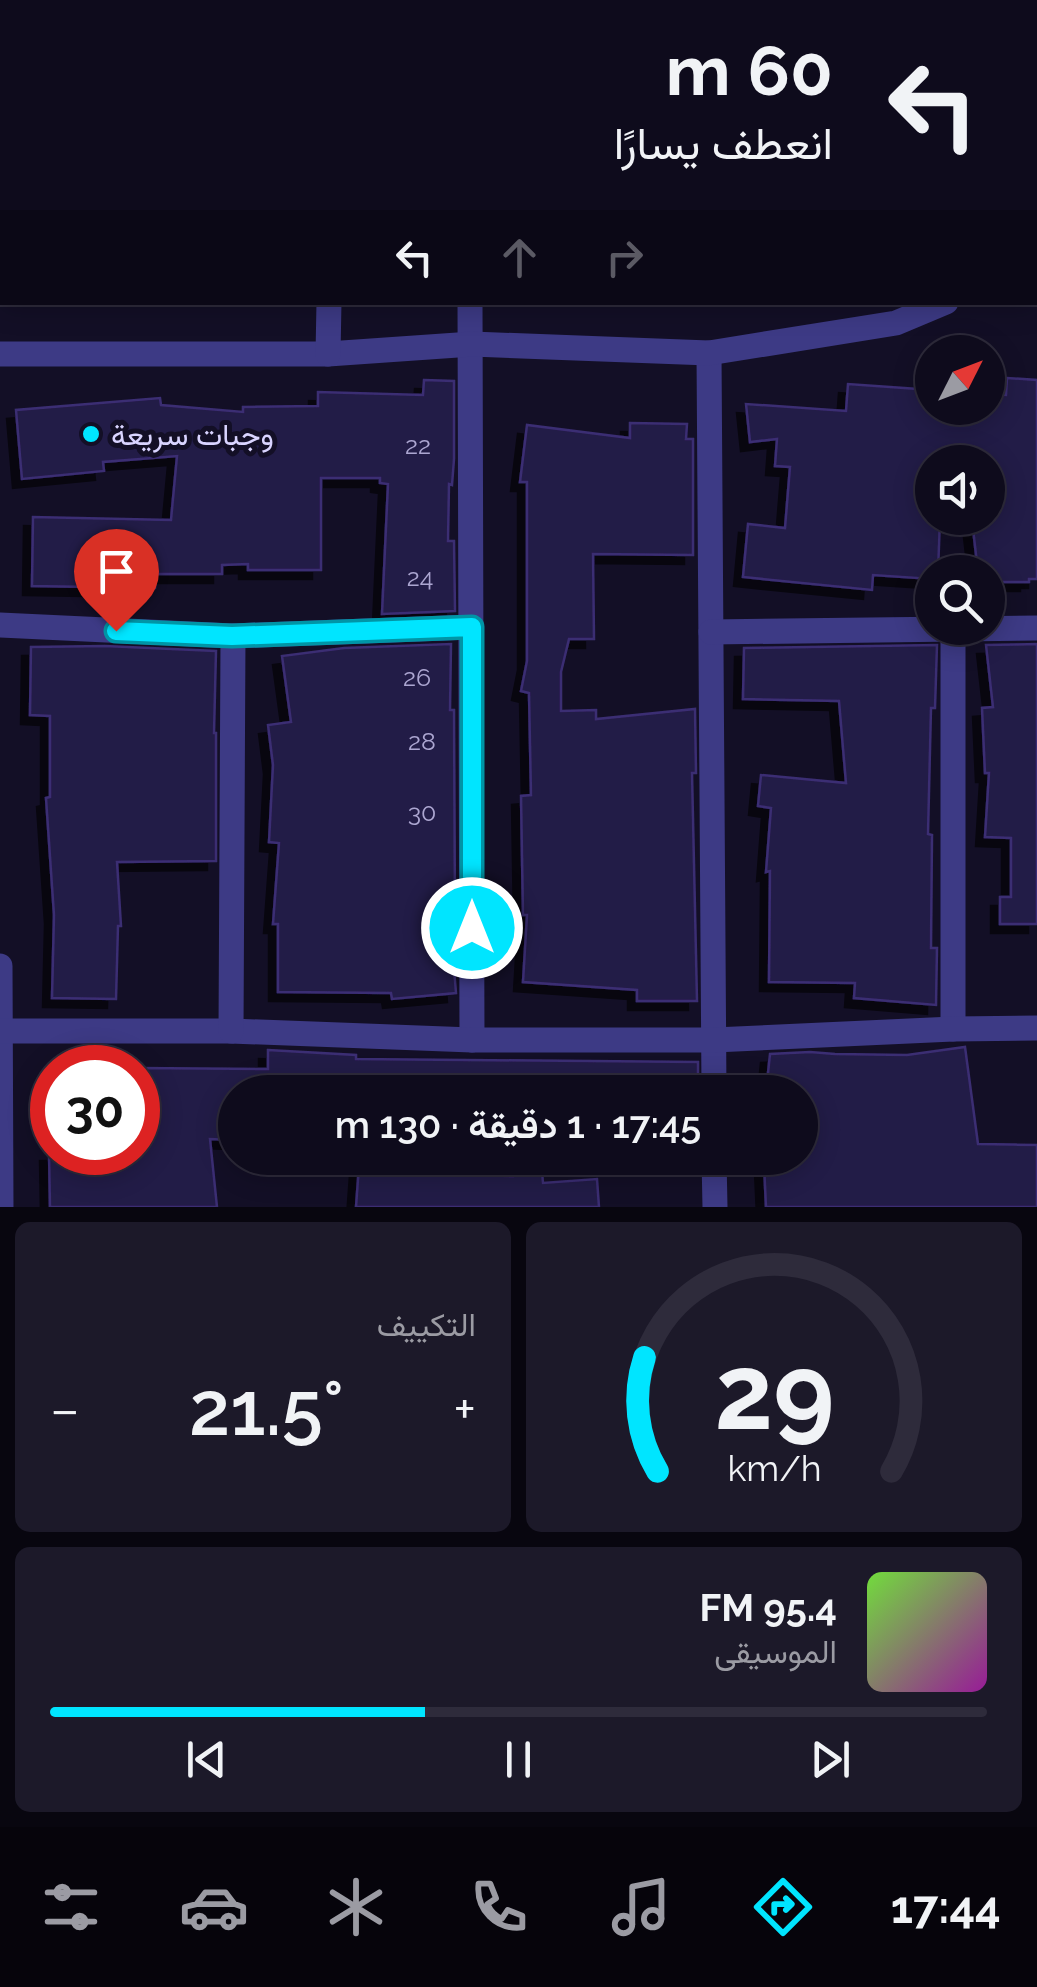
<!DOCTYPE html>
<html lang="ar">
<head>
<meta charset="utf-8">
<style>
  :root { --surface:#0e0b1c; --page:#1c1929; --text:#f1f3f6; --muted:#9b9ba3; --line:#2e2b3b; --accent:#00e5ff }
  body { margin:0; font-family:Raleway,Vazirmatn,sans-serif; background:var(--page); color:var(--text); direction:rtl; height:100vh; display:flex; flex-direction:column; font-size:38px; white-space:nowrap }
  * { box-sizing:border-box; margin:0 }
  p { font-size:32px; color:var(--muted) }
  .icon { flex:none; width:55px; height:55px; fill:none; stroke:currentColor; stroke-width:2; stroke-linecap:round; stroke-linejoin:round }
  .map { position:relative; height:1207px; overflow:hidden; direction:ltr }
  .sheet { display:flex; flex-direction:column; gap:15px; padding:15px; background:#08060f; flex:1 }
  .sheet>* { flex:none }
  .top-card { position:absolute; left:0px; top:0px; width:1038px; height:305px; box-shadow:0 5px 25px #0003,0 0 0 2px var(--line); direction:rtl; background:#0e0b1c; color:var(--text); overflow:hidden }
  .needle { width:65px; rotate:48deg }
  .fabs { position:absolute; left:915px; top:335px; display:grid; gap:20px }
  .fabs a { display:grid; place-items:center; width:90px; height:90px; border-radius:50%; background:var(--surface); box-shadow:0 5px 25px #0003,0 0 0 2px var(--line); font-size:50px }
  .speed { position:absolute; left:30px; top:1045px; display:flex; gap:20px; font-size:50px; font-weight:700; text-align:center }
  .speed>* { display:grid; place-content:center; width:130px; height:130px; border-radius:50%; background:var(--surface); box-shadow:0 5px 25px #0003,0 0 0 2px var(--line); line-height:1 }
  .speed .limit { border:15px solid #d22; background:#fff; color:#111 }
  .pin { position:absolute; display:grid; place-items:center; width:85px; height:85px; color:#fff; margin:-102px -42px; border-radius:50% 50% 50% 0; rotate:-45deg; box-shadow:0 0 10px #0007 }
  .pin .icon { rotate:45deg }
  .me { position:absolute; width:110px; margin:-55px; rotate:0deg; stroke-linejoin:round; filter:drop-shadow(0 0 8px #0008) }
  .turn { display:flex; align-items:center; gap:35px; height:210px; padding:0 40px; font-size:45px }
  .turn .icon { width:130px; height:130px; stroke-width:2.5 }
  .turn b { display:block; font-size:70px; line-height:85px }
  .lanes { display:flex; align-items:center; height:95px; padding:0 40px; background:#0003; justify-content:center; gap:50px; direction:ltr }
  .lanes .off { opacity:.35 }
  .big { font-size:75px; font-weight:600; line-height:1.1 }
  .sheet .widget { flex:1; display:flex; flex-direction:column; justify-content:center; gap:15px; min-width:0; padding:0 35px; border-radius:15px; background:var(--page) }
  .sheet .dial { align-items:center; gap:0 }
  .dial svg { height:260px; overflow:visible; fill:none; stroke:var(--line); stroke-width:7; stroke-linecap:round; text-anchor:middle }
  .dial text { fill:var(--text); stroke:none }
  .song { display:flex; align-items:center; gap:30px }
  .cover { width:120px; height:120px; border-radius:15px; background:linear-gradient(135deg,hsl(100 70% 55%),hsl(300 70% 35%)) }
  .played { height:10px; border-radius:5px; background:linear-gradient(90deg,var(--accent) 40%,var(--line) 40%) }
  .keys { display:flex; justify-content:space-around; direction:ltr }
  .heat { display:flex; justify-content:space-between; align-items:center; font-size:55px; direction:ltr }
  .sheet .tiles { flex:1; display:grid; gap:15px; grid-template-columns:1fr 1fr }
  .widget:last-child { grid-column:span 2 }
  .trip { position:absolute; left:218px; top:1075px; width:600px; height:100px; border-radius:50px; background:var(--surface); box-shadow:0 5px 25px #0003,0 0 0 2px var(--line); font-weight:600; line-height:100px; text-align:center; direction:rtl }
  .tab-bar { display:flex; height:160px; justify-content:space-around; align-items:center; background:#06040b; color:var(--muted) }
  .tab-bar .icon { width:70px; height:70px }
  .tab-bar .selected { color:var(--accent) }
  .tab-bar b { font-size:45px; color:var(--text) }
  .map>svg:first-child { display:block }
  .building { fill:#241b47; stroke:#3b2d73; stroke-width:2.5; filter:url(#shadow) }
  .lines { fill:none; stroke-linecap:round; stroke-linejoin:round }
  .minor { stroke:#3d3a85; stroke-width:25 }
  .route-casing { stroke:#0095a6; stroke-width:25 }
  .route { stroke:#00e5ff; stroke-width:18 }
  .poi-dot { fill:#00e5ff; stroke:#130f26; stroke-width:4 }
  .labels { text-anchor:middle; dominant-baseline:central; stroke-width:10; stroke-linejoin:round; paint-order:stroke }
  .number-label { font-size:25px; fill:#aca6d1 }
  .poi-label { font-size:30px; fill:#d9d4ff; stroke:#130f26; text-anchor:start }
</style>
</head>
<body>
<div class="map">
<svg width="1037" height="1207" viewBox="0 0 1037 1207">
  <defs>
    <filter id="shadow"><feDropShadow dx="-9" dy="9" stdDeviation="0" flood-color="#0009"/></filter>
  </defs>
  <rect width="100%" height="100%" fill="#130f26"/>
  <g class="building">
    <polygon points="1007,378 1037,380 1037,579 1029,579 1029,582 988,582 988,572 978,572 972,520 988,520 988,462 932,462 932,519 940,519 938,572 932,572 932,579 873,575 872,590 743,577 748,524 785,528 790,467 775,466 777,439 750,442 746,404 846,411 848,384 932,390 932,408 988,408 988,394 1006,395"/>
    <polygon points="424,380 454,381 454,459 452,485 449,484 448,541 454,541 455,611 382,614 388,484 380,483 380,478 321,478 321,570 248,570 248,564 222,565 222,574 156,574 155,588 32,586 33,517 171,520 177,456 103,462 104,471 22,479 16,410 160,398 161,405 243,412 243,407 318,406 318,392 423,395"/>
    <polygon points="630,423 687,424 686,439 693,439 693,555 593,554 594,639 569,639 561,672 561,711 596,710 596,719 695,709 696,773 692,773 697,1001 637,1001 637,990 523,982 527,915 523,915 521,796 531,795 529,693 521,691 527,661 527,482 520,482 527,425 630,438"/>
    <polygon points="451,644 450,710 454,710 455,920 450,920 456,993 392,999 391,993 278,992 278,924 273,924 279,843 269,842 273,765 268,725 291,722 282,656 344,648"/>
    <polygon points="1037,644 1037,924 1000,924 1000,897 1011,897 1011,838 985,837 989,773 985,773 982,708 993,707 986,645"/>
    <polygon points="937,645 935,708 931,708 928,834 932,835 931,948 937,948 936,1005 854,998 855,983 769,982 770,871 766,872 771,808 758,806 761,775 846,783 839,701 743,699 744,648"/>
    <polygon points="105,646 216,651 214,733 216,733 216,861 117,862 121,926 118,926 116,999 52,998 54,915 46,798 50,797 50,716 30,715 31,647"/>
    <polygon points="965,1047 978,1144 1037,1145 1037,1207 766,1207 764,1164 800,1162 800,1092 766,1092 770,1054 810,1052 835,1054 907,1055"/>
    <polygon points="268,1050 356,1055 356,1059 698,1062 698,1092 235,1092 235,1140 210,1139 217,1207 50,1207 49,1152 138,1152 138,1068 268,1069"/>
    <polygon points="372,1158 419,1158 418,1174 513,1176 513,1173 542,1171 543,1183 597,1179 599,1207 356,1207 359,1166 372,1167"/>
  </g>
  <g class="lines">
    <g class="minor">
      <polyline points="77,0 77,2"/>
      <polyline points="328,0 328,2"/>
      <polyline points="461,0 461,2"/>
      <polyline points="708,0 708,2"/>
      <polyline points="864,2 866,0"/>
      <polyline points="0,194 2,194"/>
      <polyline points="1035,218 1037,216"/>
      <polyline points="470,302 472,1040"/>
      <polyline points="709,353 714,1092"/>
      <polyline points="0,354 328,354 472,344 709,353 896,323 946,302"/>
      <polyline points="328,354 329,302"/>
      <polyline points="0,625 233,636 471,627"/>
      <polyline points="953,630 953,1029"/>
      <polyline points="711,632 1037,628"/>
      <polyline points="0,966 1,1207"/>
      <polyline points="1,1031 231,1031 472,1040 714,1040 953,1029 1037,1028"/>
      <polyline points="231,1031 233,636"/>
      <polyline points="714,1158 715,1207"/>
    </g>
  </g>
  <g class="lines">
    <defs>
      <polyline id="route" points="116,631 232,636 472,627 472,928"/>
    </defs>
    <use href="#route" class="route-casing"/>
    <use href="#route" class="route"/>
  </g>
  <circle class="poi-dot" cx="91" cy="434" r="10"/>
  <g class="labels">
    <g class="number-label">
      <text x="418" y="445">22</text>
      <text x="420" y="577">24</text>
      <text x="417" y="677">26</text>
      <text x="422" y="741">28</text>
      <text x="422" y="812">30</text>
    </g>
    <g class="poi-label">
      <text x="111" y="434">وجبات سريعة</text>
    </g>
  </g>
</svg>
<div class="fabs">
<a><svg class="needle" viewBox="-14 -14 28 28"><path d="M0-13l5 13h-10z" fill="#e53935"/><path d="M0 13l5-13h-10z" fill="#9b9ba3"/></svg></a>
<a><svg class="icon" aria-label="sound" viewBox="0 0 24 24"><path d="M4 9h4l5-4v14l-5-4H4zM17 9q2 3 0 6"/></svg></a>
<a><svg class="icon" aria-label="search" viewBox="0 0 24 24"><circle cx="10" cy="10" r="6"/><path d="M15 15l6 6"/></svg></a>
</div>
<div class="speed"><div class="limit">30</div></div>
<div class="pin" style="left:116px;top:631px;background:#d93025"><svg class="icon" aria-label="arrive" viewBox="0 0 24 24"><path d="M6 21V4h12l-3 4 3 4H6"/></svg></div>
<svg class="me" style="left:472px;top:928px" viewBox="-20 -20 40 40"><circle r="17" fill="#00e5ff" stroke="#fff" stroke-width="3"/><path d="M0-11L8 9 0 5-8 9z" fill="#fff"/></svg>
<div class="trip">17:45 · 1 دقيقة · 130 m</div>
<div class="top-card">
<div class="turn"><svg class="icon" aria-label="left" viewBox="0 0 24 24"><path d="M17 20v-9H6M10 6l-5 5 5 5"/></svg><div><b>60 m</b>انعطف يسارًا</div></div>
<div class="lanes"><svg class="icon" aria-label="left" viewBox="0 0 24 24"><path d="M17 20v-9H6M10 6l-5 5 5 5"/></svg><svg class="icon off" aria-label="ahead" viewBox="0 0 24 24"><path d="M12 20V5M6 11l6-6 6 6"/></svg><svg class="icon off" aria-label="right" viewBox="0 0 24 24"><path d="M7 20v-9h11M14 6l5 5-5 5"/></svg></div>
</div>
</div>
<section class="sheet">
<div class="tiles">
<div class="widget dial"><svg viewBox="0 0 100 80">
<path d="M14 69A42 42 0 1 1 86 69"/>
<path d="M14 69A42 42 0 0 1 10 34" stroke="#00e5ff"/>
<text x="50" y="56" font-size="32" font-weight="700">29</text>
<text x="50" y="72" font-size="11">km/h</text>
</svg></div>
<div class="widget"><p>التكييف</p>
<div class="heat"><a>−</a><b class="big">21.5°</b><a>+</a></div>
</div>
<div class="widget">
<div class="song"><i class="cover"></i><div><b>95.4 FM</b><p>الموسيقى</p></div></div>
<div class="played"></div>
<div class="keys"><svg class="icon" aria-label="previous" viewBox="0 0 24 24"><path d="M18 5L8 12l10 7zM5 5v14"/></svg><svg class="icon" aria-label="pause" viewBox="0 0 24 24"><path d="M8 5v14M16 5v14"/></svg><svg class="icon" aria-label="next" viewBox="0 0 24 24"><path d="M6 5l10 7-10 7zM19 5v14"/></svg></div>
</div>
</div>
</section>
<nav class="tab-bar">
<b>17:44</b>
<svg class="icon selected" aria-label="directions" viewBox="0 0 24 24"><path d="M12 3l9 9-9 9-9-9zM9 14v-3h6M13 9l2 2-2 2"/></svg>
<svg class="icon" aria-label="music" viewBox="0 0 24 24"><path d="M9 18V5l10-2v13"/><circle cx="6" cy="18" r="3"/><circle cx="16" cy="16" r="3"/></svg>
<svg class="icon" aria-label="phone" viewBox="0 0 24 24"><path d="M5 4h4l2 5-3 2q2 4 5 5l2-3 5 2v4C11 20 4 13 5 4z"/></svg>
<svg class="icon" aria-label="climate" viewBox="0 0 24 24"><path d="M12 3v18M4 7l16 10M4 17L20 7"/></svg>
<svg class="icon" aria-label="car" viewBox="0 0 24 24"><path d="M5 17H2v-5l4-1 3-4h7l3 4 3 1v5h-3M9 17h6M6 11h13"/><circle cx="7" cy="17" r="2"/><circle cx="17" cy="17" r="2"/></svg>
<svg class="icon" aria-label="filters" viewBox="0 0 24 24"><path d="M4 7h16M4 17h16"/><circle cx="9" cy="7" r="2"/><circle cx="15" cy="17" r="2"/></svg>
</nav>
</body>
</html>
